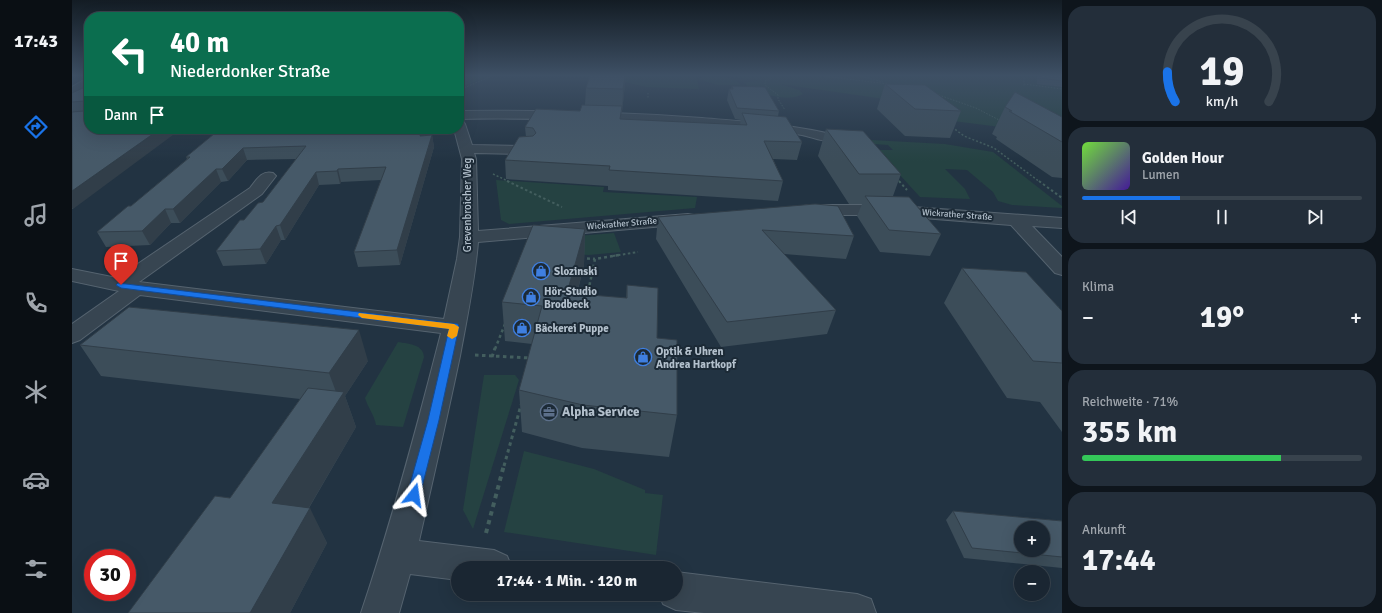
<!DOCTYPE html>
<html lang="de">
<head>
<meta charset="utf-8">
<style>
  :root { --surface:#1a2632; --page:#232e3a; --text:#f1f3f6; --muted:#9fa5ac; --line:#38434d; --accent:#1a73e8 }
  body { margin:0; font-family:Signika,sans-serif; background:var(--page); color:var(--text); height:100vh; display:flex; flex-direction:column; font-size:15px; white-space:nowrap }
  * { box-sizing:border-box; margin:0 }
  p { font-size:13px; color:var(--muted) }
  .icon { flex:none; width:22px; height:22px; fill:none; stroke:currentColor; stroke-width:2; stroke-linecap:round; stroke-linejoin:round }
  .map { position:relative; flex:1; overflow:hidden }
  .panel { display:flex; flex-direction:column; gap:6px; padding:6px; background:#0e151c; width:320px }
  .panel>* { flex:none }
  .banner { position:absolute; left:12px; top:12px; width:380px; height:122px; border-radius:16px; box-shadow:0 4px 16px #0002,0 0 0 1px var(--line); background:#0b6e4f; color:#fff; overflow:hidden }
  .fabs { position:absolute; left:942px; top:521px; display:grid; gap:8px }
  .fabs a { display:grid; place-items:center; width:36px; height:36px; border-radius:50%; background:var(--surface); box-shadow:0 4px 16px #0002,0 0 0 1px var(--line); font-size:20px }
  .speed { position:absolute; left:12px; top:549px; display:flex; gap:8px; font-size:20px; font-weight:700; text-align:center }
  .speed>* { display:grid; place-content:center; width:52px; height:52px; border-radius:50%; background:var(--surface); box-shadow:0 4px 16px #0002,0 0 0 1px var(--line); line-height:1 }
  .speed .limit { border:6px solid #d22; background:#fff; color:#111 }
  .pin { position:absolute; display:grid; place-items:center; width:34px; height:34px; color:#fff; margin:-41px -17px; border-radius:50% 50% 50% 0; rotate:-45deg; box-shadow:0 0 4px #0007 }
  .pin .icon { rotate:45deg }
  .me { position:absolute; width:44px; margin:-22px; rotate:15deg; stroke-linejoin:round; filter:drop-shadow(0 0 3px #0008) }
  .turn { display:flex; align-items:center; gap:14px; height:84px; padding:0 20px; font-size:18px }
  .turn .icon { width:52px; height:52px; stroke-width:2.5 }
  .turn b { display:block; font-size:28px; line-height:34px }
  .then { display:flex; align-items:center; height:38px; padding:0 20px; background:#0003; gap:8px; font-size:15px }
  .big { font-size:30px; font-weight:700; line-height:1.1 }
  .panel .widget { flex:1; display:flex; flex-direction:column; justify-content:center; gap:6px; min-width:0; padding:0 14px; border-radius:16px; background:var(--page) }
  .panel .dial { align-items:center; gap:0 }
  .dial svg { height:104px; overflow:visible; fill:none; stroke:var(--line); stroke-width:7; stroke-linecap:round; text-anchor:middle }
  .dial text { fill:var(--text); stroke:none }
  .song { display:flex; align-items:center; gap:12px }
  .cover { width:48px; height:48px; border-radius:6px; background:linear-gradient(135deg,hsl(100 70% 55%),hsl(260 70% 35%)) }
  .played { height:4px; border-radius:2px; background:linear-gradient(90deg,var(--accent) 35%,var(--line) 35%) }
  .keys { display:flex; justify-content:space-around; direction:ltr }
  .heat { display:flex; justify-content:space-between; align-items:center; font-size:22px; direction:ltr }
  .charge { height:6px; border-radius:3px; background:linear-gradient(90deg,#34c759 71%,var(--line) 0) }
  .trip { position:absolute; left:379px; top:561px; width:232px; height:40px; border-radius:20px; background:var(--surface); box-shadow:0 4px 16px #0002,0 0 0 1px var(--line); font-weight:700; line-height:40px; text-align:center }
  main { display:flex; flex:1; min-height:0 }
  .tabs { display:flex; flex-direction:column; width:72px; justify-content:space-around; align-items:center; background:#0a0f14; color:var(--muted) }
  .tabs .icon { width:28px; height:28px }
  .tabs .active { color:var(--accent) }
  .tabs b { font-size:18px; color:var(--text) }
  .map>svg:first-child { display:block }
  .green { fill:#254242 }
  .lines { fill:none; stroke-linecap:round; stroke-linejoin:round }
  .minor-casing { stroke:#55636f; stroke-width:2 }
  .path-far5 { stroke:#435e5e; stroke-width:1; stroke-dasharray:1.5 1.5; stroke-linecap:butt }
  .path-far4 { stroke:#435e5e; stroke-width:1.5; stroke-dasharray:2 2; stroke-linecap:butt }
  .path-far3 { stroke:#435e5e; stroke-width:2; stroke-dasharray:2.5 2.5; stroke-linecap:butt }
  .path-far2 { stroke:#435e5e; stroke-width:2.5; stroke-dasharray:3 3; stroke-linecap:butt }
  .path-far1 { stroke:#435e5e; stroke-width:3; stroke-dasharray:3.5 3.5; stroke-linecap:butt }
  .path { stroke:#435e5e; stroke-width:4; stroke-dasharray:4.5 4.5; stroke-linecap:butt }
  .minor { fill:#374551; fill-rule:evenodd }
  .wall { fill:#3c4d59 }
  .shaded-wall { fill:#313e49 }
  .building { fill:#465968; stroke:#313e49; fill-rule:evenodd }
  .route { fill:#1a73e8; stroke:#114b97 }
  .slow { fill:#f59e0b }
  .labels { text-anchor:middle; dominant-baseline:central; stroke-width:4; stroke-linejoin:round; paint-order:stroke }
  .far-street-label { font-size:9px; fill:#b3c0cc; stroke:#1c2a36 }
  .street-label { font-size:11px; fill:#b3c0cc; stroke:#1c2a36 }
  .poi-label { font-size:11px; font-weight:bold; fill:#b3c0cc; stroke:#1c2a36; text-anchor:start }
  .near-poi-label { font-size:13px; font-weight:bold; fill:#b3c0cc; stroke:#1c2a36; text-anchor:start }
</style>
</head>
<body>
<main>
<nav class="tabs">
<b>17:43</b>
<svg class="icon active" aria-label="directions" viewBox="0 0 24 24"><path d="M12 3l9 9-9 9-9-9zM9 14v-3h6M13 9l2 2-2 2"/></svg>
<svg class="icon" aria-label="music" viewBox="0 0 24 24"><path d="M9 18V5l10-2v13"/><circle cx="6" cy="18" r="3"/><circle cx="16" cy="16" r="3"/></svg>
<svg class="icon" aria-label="phone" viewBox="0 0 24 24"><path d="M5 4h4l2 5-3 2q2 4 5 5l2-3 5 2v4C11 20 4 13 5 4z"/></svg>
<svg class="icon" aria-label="climate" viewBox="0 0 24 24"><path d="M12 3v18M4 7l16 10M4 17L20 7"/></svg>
<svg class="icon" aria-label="car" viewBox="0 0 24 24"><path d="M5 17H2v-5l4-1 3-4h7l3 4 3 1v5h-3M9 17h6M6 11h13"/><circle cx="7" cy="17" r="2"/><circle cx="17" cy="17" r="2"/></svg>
<svg class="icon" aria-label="filters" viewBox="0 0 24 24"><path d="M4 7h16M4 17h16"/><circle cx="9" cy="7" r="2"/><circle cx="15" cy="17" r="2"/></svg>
</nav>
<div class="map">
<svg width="990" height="613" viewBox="0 0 990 613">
  <rect width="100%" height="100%" fill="#223342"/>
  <g class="green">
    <polygon points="387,75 419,75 387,88"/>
    <polygon points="446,75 624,75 627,89 574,87 536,78"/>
    <path d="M649 75H990V135L881 121 840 103 708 84 727 90 731 94C715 103 690 94 675 87V85L672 82 689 81Z"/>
    <path d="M636 76C646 77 663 76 669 85H646L626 79Z"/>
    <polygon points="799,140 873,144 921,152 990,206 990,208 940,205 926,201 921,192 895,170 873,169 893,189 898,199 848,197 805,150 821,150 816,145 802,144"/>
    <polygon points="424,180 532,187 531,192 625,197 623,208 437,224 429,220"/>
    <polygon points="542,233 549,252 517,255 474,253 480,238"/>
    <path d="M326 342C337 344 351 344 352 357L331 427 304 425C302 414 296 408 293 398Z"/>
    <polygon points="412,375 443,375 447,380 401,529 391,510"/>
    <polygon points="452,451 522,469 573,490 573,493 591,495 584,555 432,532"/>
  </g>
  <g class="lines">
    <defs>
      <g id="minor">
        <polygon points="17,77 17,85 0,95 0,87"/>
        <path d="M387 111C468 110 549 112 630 118 675 122 719 124 763 135L765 138 763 141C753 143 740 137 730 135 712 132 694 130 676 129 579 122 484 117 387 119Z"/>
        <path d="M387 120 391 121 393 124 400 145 456 146 461 147 463 150 461 153 456 154 402 153 404 159 406 231 616 214 622 215 625 219 622 223 616 224 406 242C403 280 395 318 388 356 375 418 361 479 347 541L422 550 435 556 440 568H386V580L338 574 327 613H289C320 521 345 427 369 333L68 295 8 340 0 343V324L47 291 0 281V269L45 278 178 188C185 179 190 170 201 173L204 176 190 194 67 282 372 319 385 259 388 237 390 159 382 129H387Z"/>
        <polygon points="738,205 813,205 990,218 990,228 960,226 990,257 990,275 983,273 939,225 813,215 738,215 732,214 730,210 732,206"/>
        <polygon points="604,572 785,594 799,599 804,613 632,613 604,610 591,604 587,594 604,594"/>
      </g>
    </defs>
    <use href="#minor" class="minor-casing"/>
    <g class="path-far5">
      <polyline points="698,75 699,79 693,81 693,85 706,95 706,99 713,110"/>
      <polyline points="742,75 816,84"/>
      <polyline points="784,75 811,82"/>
      <polyline points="952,75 952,86"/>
      <polyline points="952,84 990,89"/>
      <polyline points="387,90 422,75"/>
      <polyline points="576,93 576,99"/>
      <polyline points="864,94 904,108 929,121"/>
    </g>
    <g class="path-far4">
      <polyline points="880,127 892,136 922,148 968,182"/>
      <polyline points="421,174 438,182"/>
      <polyline points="825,179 828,182"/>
    </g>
    <g class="path-far3">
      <polyline points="435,181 490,207"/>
      <polyline points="827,181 835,190"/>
      <polyline points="967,181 990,198"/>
      <polyline points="541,256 566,252"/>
    </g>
    <g class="path-far2">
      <polyline points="509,258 523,259"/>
      <polyline points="515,297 523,259 547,255"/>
      <polyline points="984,308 990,308"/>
      <polyline points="423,349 433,324"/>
    </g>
    <g class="path-far1">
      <polyline points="403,355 458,358"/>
      <polyline points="420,357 423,348"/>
      <polyline points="432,466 449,405"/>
    </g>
    <polyline class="path" points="414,533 432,465"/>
    <use href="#minor" class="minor"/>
  </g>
  <g class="wall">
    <polygon points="554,75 552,93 550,112 549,112 549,120 668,124 669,120 663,119 655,100 657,89 659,89 660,86 707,111 706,116 730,142 725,160 701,159 711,181 706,201 536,190 536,186 434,179 433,160 454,137 453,127 508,111 513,105 514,88"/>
    <polygon points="965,75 990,75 990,87 965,84"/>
    <polygon points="813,84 889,111 878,138 833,136 805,109"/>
    <polygon points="17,85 1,209 0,209 0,93"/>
    <polygon points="933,107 990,117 990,178 980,177 924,139 925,137 920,134"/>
    <polygon points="148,129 352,135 360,135 362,147 328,265 286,267 282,252 309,180 269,182 268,184 247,185 213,240 209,240 194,264 151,266 144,251 172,220 191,202 224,159 175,160 156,181 149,182 108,223 99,223 78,245 34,247 25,232 59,206 115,159 114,157"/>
    <polygon points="754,129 829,174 821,196 869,234 858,256 808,252 785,216 790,204 777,204 746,156"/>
    <polygon points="586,217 782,236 774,259 712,254 764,310 755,334 649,347 584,239"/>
    <polygon points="513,229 512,265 505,294 554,298 555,285 585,338 605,415 597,457 510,448 450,432 447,390 460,344 433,341 430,302"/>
    <polygon points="890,268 990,311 990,432 968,402 935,398 872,303"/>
    <polygon points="8,345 296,361 273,396 284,427 237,508 255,543 218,613 56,613 158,498 228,399 29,376"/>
    <polygon points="881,511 990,521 990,568 892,558 874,520"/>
  </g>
  <g class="shaded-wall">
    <polygon points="554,75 552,93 550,112 551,89"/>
    <polygon points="88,129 109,129 1,209 0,208 0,191"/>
    <polygon points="350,129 351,129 353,139 348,136"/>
    <polygon points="360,135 362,147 328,265 325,250"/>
    <polygon points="171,148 175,160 156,181 150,169"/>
    <polygon points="144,169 149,182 108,223 101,209"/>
    <polygon points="266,169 269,182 268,184 265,171"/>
    <polygon points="244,172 247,185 213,240 208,225"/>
    <polygon points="93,209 99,223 78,245 70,231"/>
    <polygon points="204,226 209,240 194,264 188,249"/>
    <polygon points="513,229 512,265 495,332 495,293"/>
    <polygon points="287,330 296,361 273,396 284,427 219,538 200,503 267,400 257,373"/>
    <polygon points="238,508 255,543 218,613 178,613"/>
  </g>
  <g class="building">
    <polygon points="518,75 553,75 551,89 514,88"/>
    <polygon points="968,75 990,75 990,81 968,78"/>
    <polygon points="813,84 853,85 889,111 843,109"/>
    <polygon points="17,85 17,129 88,129 0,191 0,112 12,111 13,101 0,102 0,93"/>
    <polygon points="660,86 693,87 707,111 665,108 657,89 661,89"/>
    <polygon points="943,92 990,117 990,142 937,111 940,111 933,107"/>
    <polygon points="510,105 550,106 548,119 675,125 670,113 714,117 730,142 692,141 711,181 537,170 538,166 433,160 447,137 461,136 464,133 461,128 453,127 464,109 508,111"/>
    <polygon points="148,129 350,129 348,136 360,135 325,250 282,252 314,167 266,169 265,171 244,172 208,225 204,226 188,249 144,251 168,220 172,220 186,203 191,202 234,146 171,148 150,169 144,169 101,209 93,209 70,231 25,232 56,206 59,206 118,157 114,157"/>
    <polygon points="754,129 791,131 829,174 787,174"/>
    <polygon points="793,196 837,197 869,234 817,230"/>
    <polygon points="743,204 766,206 782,236 690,230 764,310 655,322 586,217"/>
    <polygon points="461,225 513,229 495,293 555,298 555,285 586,288 585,338 605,340 605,415 511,405 447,390 470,306 430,302"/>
    <polygon points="890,268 954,272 990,311 990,363 961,361"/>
    <polygon points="57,307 287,330 257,373 8,345"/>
    <polygon points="236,388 272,392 200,503 238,508 178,613 56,613 143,496 158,498"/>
    <path d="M881 511 990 521V557L900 548ZM949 528H971V550H949Z"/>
  </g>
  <linearGradient id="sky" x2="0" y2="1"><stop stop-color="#131c24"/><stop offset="0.47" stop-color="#3e5065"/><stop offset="1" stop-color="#3e5065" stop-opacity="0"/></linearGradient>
  <rect width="990" height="161" fill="url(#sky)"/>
  <polygon class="route" points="46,283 386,324 387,327 367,420 347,499 342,501 337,499 335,495 356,420 377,329 49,288 44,285"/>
  <polygon class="slow" points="287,313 382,324 387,327 385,336 380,339 375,336 377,329 290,318 286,315"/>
  <defs>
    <symbol id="shop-ring" viewBox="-11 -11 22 22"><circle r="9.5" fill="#1c2a36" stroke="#3f7fe0" stroke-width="1.5"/><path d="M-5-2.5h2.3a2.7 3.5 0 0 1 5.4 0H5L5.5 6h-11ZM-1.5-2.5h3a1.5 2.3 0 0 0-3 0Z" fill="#3f7fe0"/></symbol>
    <symbol id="office-ring" viewBox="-11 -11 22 22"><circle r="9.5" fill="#1c2a36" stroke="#5c6f8a" stroke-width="1.5"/><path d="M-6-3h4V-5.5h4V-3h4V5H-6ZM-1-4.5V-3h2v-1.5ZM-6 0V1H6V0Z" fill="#5c6f8a"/></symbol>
  </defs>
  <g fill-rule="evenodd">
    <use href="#shop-ring" x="459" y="261" width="20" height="20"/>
    <use href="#shop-ring" x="449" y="287" width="20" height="20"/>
    <use href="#shop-ring" x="440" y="318" width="20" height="20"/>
    <use href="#shop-ring" x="561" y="347" width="20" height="20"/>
    <use href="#office-ring" x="467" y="402" width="20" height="20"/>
  </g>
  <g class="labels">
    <g class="far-street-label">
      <text transform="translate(885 215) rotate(4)">Wickrather Straße</text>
      <text transform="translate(550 224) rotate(-5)">Wickrather Straße</text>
    </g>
    <g class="street-label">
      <text transform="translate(395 205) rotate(-90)">Grevenbroicher Weg</text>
    </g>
    <g class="poi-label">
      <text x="482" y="271">Slozinski</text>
      <text x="472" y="291">Hör-Studio<tspan x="472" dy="13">Brodbeck</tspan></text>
      <text x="463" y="328">Bäckerei Puppe</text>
      <text x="584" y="351">Optik &amp; Uhren<tspan x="584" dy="13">Andrea Hartkopf</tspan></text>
    </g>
    <g class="near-poi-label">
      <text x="490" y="412">Alpha Service</text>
    </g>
  </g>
</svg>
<div class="fabs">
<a>+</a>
<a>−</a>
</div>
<div class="speed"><div class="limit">30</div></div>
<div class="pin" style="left:49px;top:285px;background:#d93025"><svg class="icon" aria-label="arrive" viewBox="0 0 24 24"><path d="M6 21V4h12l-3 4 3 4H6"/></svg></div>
<svg class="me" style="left:342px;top:495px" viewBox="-20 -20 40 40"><path d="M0-17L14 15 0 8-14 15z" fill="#1a73e8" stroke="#fff" stroke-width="4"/></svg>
<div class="trip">17:44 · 1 Min. · 120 m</div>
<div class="banner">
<div class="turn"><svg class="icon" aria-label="left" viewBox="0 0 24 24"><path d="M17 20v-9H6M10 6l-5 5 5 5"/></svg><div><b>40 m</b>Niederdonker Straße</div></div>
<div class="then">Dann<svg class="icon" aria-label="arrive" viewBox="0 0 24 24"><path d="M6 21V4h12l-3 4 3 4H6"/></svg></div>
</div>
</div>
<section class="panel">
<div class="widget dial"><svg viewBox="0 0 100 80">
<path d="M14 69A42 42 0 1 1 86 69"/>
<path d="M14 69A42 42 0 0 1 8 46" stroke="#1a73e8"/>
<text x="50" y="56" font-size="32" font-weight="700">19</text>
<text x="50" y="72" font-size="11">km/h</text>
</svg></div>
<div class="widget">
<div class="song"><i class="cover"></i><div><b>Golden Hour</b><p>Lumen</p></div></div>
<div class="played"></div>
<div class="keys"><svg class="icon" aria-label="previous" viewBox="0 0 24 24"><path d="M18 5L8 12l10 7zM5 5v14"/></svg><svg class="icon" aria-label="pause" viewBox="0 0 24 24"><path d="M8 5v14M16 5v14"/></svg><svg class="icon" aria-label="next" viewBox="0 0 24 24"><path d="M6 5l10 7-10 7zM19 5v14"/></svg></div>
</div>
<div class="widget"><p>Klima</p>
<div class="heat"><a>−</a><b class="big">19°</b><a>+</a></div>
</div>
<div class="widget"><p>Reichweite · 71%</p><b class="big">355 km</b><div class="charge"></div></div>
<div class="widget"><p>Ankunft</p><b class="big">17:44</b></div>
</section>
</main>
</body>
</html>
